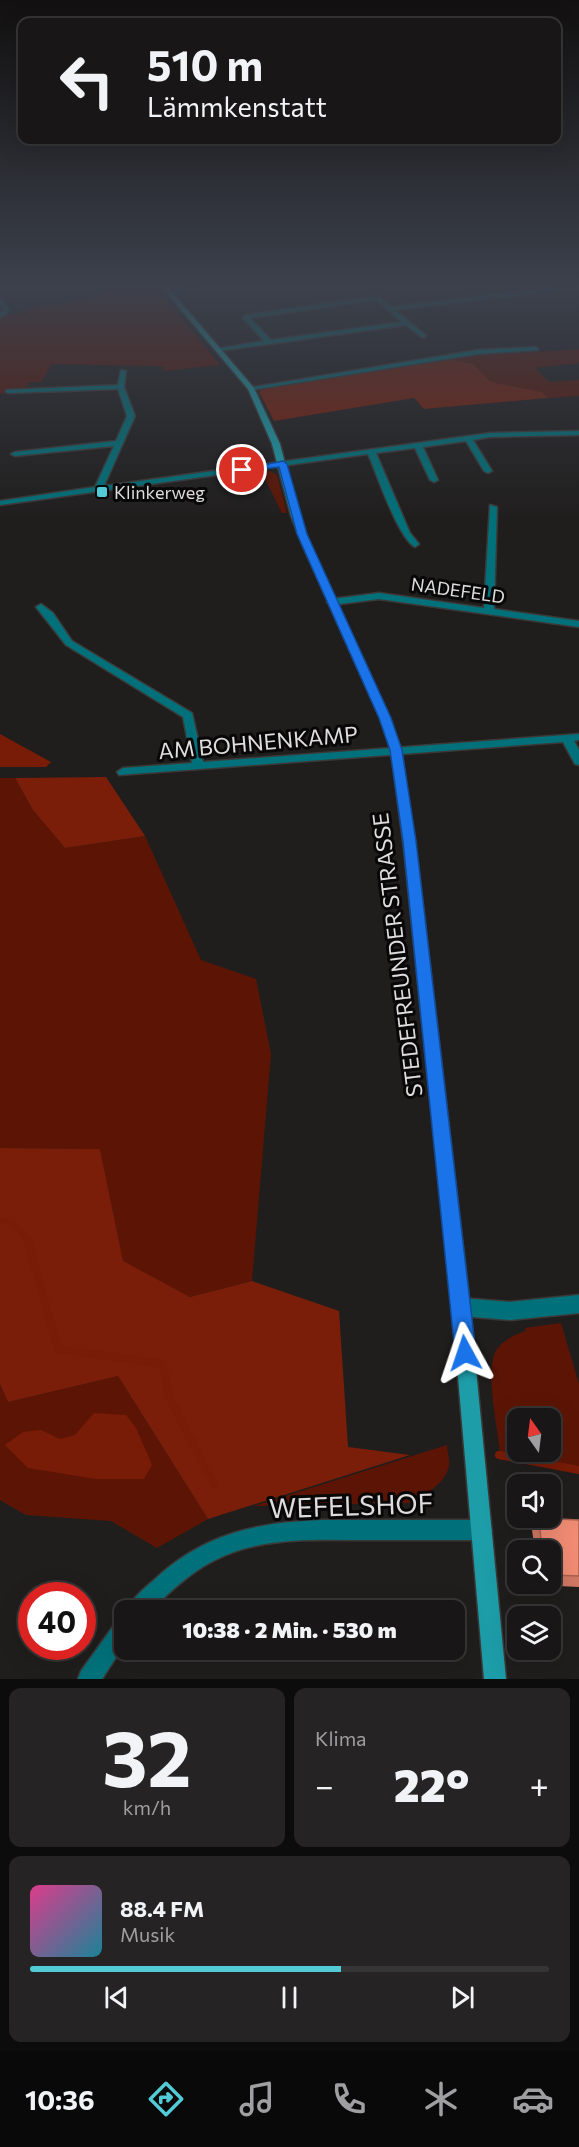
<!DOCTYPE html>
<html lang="de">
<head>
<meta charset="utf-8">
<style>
  :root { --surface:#181616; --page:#252323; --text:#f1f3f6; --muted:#9f9fa1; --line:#363535; --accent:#52cbd7 }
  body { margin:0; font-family:Commissioner,sans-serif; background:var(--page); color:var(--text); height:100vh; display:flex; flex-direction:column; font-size:22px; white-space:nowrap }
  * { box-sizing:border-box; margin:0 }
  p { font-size:20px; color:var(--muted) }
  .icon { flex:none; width:33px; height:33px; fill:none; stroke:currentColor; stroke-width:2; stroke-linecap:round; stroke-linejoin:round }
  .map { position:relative; height:1679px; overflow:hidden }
  .side { display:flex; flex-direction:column; gap:9px; padding:9px; background:#0d0c0c; flex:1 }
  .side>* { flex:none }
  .hud { position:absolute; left:18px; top:18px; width:543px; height:126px; border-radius:12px; box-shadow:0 6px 24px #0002,0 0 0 2px var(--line); background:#181616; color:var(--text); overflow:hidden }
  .needle { width:39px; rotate:346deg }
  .controls { position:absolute; left:507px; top:1408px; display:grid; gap:12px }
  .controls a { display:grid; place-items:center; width:54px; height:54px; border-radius:12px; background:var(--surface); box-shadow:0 6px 24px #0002,0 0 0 2px var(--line); font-size:30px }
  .speed { position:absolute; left:18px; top:1582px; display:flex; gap:12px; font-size:30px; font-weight:700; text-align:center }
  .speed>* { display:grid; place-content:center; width:78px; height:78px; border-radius:50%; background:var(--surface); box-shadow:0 6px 24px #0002,0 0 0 2px var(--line); line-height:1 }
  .speed .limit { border:9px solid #d22; background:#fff; color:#111 }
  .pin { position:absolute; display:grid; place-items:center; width:51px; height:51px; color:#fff; margin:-26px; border:3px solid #fff; border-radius:50%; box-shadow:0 2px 6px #0007 }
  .me { position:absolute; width:66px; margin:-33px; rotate:355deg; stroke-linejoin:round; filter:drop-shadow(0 0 4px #0008) }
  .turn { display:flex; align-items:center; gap:21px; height:126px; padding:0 30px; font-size:27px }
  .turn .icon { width:78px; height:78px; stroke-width:2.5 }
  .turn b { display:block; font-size:42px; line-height:51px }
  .big { font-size:45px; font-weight:800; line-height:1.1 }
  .side .widget { flex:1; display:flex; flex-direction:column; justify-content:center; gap:9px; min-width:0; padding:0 21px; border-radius:12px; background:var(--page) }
  .side .dial { align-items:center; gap:0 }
  .dial b { font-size:78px; line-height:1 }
  .song { display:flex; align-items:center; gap:18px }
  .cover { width:72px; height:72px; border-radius:9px; background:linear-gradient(135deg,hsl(330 70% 55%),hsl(190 70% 35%)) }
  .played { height:6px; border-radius:3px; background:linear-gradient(90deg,var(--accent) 60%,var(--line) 60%) }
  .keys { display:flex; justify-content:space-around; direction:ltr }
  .heat { display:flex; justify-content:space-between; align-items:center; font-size:33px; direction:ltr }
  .side .tiles { flex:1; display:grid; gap:9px; grid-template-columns:1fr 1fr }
  .widget:last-child { grid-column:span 2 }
  .trip { position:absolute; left:114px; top:1600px; width:351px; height:60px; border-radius:12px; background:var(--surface); box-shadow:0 6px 24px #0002,0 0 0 2px var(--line); font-weight:800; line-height:60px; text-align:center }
  .menu { display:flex; height:96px; justify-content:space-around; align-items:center; background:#0a0909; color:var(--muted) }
  .menu .icon { width:42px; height:42px }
  .menu .selected { color:var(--accent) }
  .menu b { font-size:27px; color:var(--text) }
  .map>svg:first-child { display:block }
  .green { fill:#5c1505; fill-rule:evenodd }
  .forest { fill:#7a1e09 }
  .water { fill:#781c07 }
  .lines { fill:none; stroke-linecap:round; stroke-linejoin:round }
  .stream-far1 { stroke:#781c07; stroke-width:6 }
  .stream { stroke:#781c07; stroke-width:8 }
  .street-casing { stroke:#3b3938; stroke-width:3 }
  .secondary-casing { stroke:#3b3938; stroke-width:3 }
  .street { fill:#00717a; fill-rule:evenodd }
  .secondary { fill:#1c9da8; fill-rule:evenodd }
  .wall { fill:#d07864 }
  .building { fill:#f28c74; stroke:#a96251; stroke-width:1.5 }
  .route { fill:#1a73e8; stroke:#114b97; stroke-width:1.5 }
  .poi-dot { fill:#52cbd7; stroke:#090808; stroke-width:2 }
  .labels { text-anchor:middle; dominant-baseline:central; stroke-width:6; stroke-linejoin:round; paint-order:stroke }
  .far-poi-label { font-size:18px; fill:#dedcdc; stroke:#090808; text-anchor:start }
  .far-street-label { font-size:18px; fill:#dedcdc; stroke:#090808 }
  .street-label { font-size:22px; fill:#dedcdc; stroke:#090808 }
  .near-street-label { font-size:27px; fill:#dedcdc; stroke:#090808 }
</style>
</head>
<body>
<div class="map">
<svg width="579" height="1679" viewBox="0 0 579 1679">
  <rect width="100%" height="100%" fill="#201e1d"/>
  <g class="green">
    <polygon points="157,288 220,365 164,371 163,367 154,366 52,364 41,382 30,382 26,389 5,389 4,394 0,394 0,318 50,303 57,306 118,289"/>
    <path d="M579 349V363L535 368 549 382 579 380V396L548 398 542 392 491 382 473 364 447 359C491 353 535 353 579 349Z"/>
    <polygon points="261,471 270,471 277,475 287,513 282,513"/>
    <polygon points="0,778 15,778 33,810 65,848 145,836 201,960 256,979 271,1054 252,1281 190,1297 123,1262 100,1149 0,1148"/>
    <path d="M561 1323 579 1384V1468L500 1453C498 1431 486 1374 494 1355 499 1342 513 1335 526 1331L525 1328ZM518 1419H550V1452H518Z"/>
    <polygon points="118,1376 208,1519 157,1548 111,1521 26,1515 0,1500 0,1384 8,1402"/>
    <path d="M447 1445C447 1451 450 1460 449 1466 445 1484 424 1496 409 1503L254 1506Z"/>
  </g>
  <g class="forest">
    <polygon points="447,359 473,364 491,382 542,392 548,398 424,409 414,398 274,421 259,392 263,388"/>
    <polygon points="106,777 145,836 65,848 33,810 15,778"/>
    <polygon points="0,1148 100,1149 123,1261 190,1297 252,1281 339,1311 348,1447 410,1455 208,1519 118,1376 8,1402 0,1384"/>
  </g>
  <g class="water">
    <polygon points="0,734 51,762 46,767 0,767"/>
    <polygon points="94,1413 126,1415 136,1428 152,1465 144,1479 96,1479 28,1468 5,1445 23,1432 41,1430 60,1439 75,1435"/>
  </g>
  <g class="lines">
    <polyline class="stream-far1" points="0,1220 15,1224 27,1240"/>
    <g class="stream">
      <polyline points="27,1238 58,1349 163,1364 169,1397 214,1484"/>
      <polyline points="499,1455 579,1470"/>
    </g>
    <defs>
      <g id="street">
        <polygon points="195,285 214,285 168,293 165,291"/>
        <path d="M569 285H579V288L395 310 425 335V337L423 338 406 325 219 351 216 349 264 341 243 318 245 315 377 296 392 307ZM376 300 402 322 271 340 250 318Z"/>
        <polygon points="0,297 10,311 0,318 0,313 4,311 0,304"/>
        <polygon points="536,347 538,348 538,350 478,354 251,390 248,388 478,350"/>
        <path d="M121 370 126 371 124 387 135 416 104 486 490 433 579 431V435L490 437 473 440 492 471 488 473 484 471 466 441 423 447 438 480 434 482 430 480 415 448 376 453 410 533 419 544 415 547C398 538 377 474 368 454L0 505V501L95 487 114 446 15 456 11 454 15 452 116 441 127 416 118 389 8 393 6 392V390L118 385Z"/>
        <polygon points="490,505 497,507 494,609 579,621 579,627 379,599 332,605 327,602 332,599 379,593 484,608"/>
        <polygon points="41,604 53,613 72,641 192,713 203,762 579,734 579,740 574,741 579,750 579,765 575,764 563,742 119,775 117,772 123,768 192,763 183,717 66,645 36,607"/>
        <polygon points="579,1295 579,1313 510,1320 461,1316 455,1313 452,1307 455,1301 461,1298 510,1302"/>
        <path d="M323 1520H482L489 1523 492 1530 489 1537 482 1540C444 1540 406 1540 368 1540 318 1540 261 1536 215 1560 191 1572 170 1591 151 1611H127C132 1598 144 1589 154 1580 203 1534 257 1522 323 1520Z"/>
        <polygon points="124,1618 124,1645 102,1679 78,1679 81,1671 117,1621"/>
      </g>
      <polygon id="secondary" points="160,285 166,285 254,388 280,444 299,516 311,546 390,718 401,750 416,848 470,1307 506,1679 484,1679 452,1307 404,848 391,750 380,718 303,546 291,516 272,444 248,389"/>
    </defs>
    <use href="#street" class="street-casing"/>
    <use href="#secondary" class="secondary-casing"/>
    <use href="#street" class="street"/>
    <use href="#secondary" class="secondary"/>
  </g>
  <polygon class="wall" points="539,1518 579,1520 579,1587 538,1585 538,1584 550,1584 550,1551 535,1551 532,1530"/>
  <polygon class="building" points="539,1518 579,1520 579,1576 550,1575 550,1551 542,1551"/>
  <linearGradient id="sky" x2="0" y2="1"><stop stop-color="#121010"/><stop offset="0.55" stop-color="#3c414c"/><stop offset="1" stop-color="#3c414c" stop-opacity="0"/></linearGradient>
  <rect width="579" height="520" fill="url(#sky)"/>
  <polygon class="route" points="283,461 287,464 307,534 391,718 402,750 416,841 476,1353 473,1360 465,1363 458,1360 455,1353 403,841 390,750 379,718 297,534 279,467 242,472 238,470"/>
  <rect class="poi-dot" x="96" y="486" width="12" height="12" rx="3"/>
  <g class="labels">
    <g class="far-poi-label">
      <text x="114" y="492">Klinkerweg</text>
    </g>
    <g class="far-street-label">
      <text transform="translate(458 590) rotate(8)">NADEFELD</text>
    </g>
    <g class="street-label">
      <text transform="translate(258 742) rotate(-5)">AM BOHNENKAMP</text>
      <text transform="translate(397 955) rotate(-97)">STEDEFREUNDER STRASSE</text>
    </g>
    <g class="near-street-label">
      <text transform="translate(351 1505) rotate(-2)">WEFELSHOF</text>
    </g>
  </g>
</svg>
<div class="controls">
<a><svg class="needle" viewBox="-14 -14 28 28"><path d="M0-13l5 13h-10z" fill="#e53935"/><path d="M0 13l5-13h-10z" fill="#9f9fa1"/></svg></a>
<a><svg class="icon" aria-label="sound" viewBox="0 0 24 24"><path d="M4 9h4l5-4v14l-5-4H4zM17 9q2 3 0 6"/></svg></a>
<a><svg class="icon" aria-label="search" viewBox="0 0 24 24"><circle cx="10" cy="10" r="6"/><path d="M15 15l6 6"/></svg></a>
<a><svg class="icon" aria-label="layers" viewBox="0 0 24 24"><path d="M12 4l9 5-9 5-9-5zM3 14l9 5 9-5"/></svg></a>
</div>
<div class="speed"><div class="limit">40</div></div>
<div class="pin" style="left:242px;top:470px;background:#d93025"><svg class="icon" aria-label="arrive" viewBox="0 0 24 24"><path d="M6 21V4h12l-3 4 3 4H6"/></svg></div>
<svg class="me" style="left:465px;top:1353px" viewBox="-20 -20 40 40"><path d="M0-17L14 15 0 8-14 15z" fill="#1a73e8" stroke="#fff" stroke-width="4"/></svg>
<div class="trip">10:38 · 2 Min. · 530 m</div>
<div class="hud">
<div class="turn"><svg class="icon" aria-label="left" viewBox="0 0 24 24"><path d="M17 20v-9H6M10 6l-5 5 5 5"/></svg><div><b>510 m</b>Lämmkenstatt</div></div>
</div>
</div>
<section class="side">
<div class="tiles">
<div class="widget dial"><b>32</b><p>km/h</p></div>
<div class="widget"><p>Klima</p>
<div class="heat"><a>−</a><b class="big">22°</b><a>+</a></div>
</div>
<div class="widget">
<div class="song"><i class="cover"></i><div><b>88.4 FM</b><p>Musik</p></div></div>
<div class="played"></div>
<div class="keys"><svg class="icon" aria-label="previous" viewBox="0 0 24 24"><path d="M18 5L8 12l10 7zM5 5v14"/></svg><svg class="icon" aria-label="pause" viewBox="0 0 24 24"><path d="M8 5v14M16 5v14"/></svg><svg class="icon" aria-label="next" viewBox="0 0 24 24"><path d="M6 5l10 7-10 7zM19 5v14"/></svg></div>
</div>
</div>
</section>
<nav class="menu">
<b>10:36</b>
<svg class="icon selected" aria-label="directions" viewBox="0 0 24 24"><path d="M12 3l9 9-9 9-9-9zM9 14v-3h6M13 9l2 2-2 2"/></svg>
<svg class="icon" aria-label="music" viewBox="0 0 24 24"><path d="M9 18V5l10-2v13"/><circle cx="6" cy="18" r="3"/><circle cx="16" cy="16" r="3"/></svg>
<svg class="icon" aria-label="phone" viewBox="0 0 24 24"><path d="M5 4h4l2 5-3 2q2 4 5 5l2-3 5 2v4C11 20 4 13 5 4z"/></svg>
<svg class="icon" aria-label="climate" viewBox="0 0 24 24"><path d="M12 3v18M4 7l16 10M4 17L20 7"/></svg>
<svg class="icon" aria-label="car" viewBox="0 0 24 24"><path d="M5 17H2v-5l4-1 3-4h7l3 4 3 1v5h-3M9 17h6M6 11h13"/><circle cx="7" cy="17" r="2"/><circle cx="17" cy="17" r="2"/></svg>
</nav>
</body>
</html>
